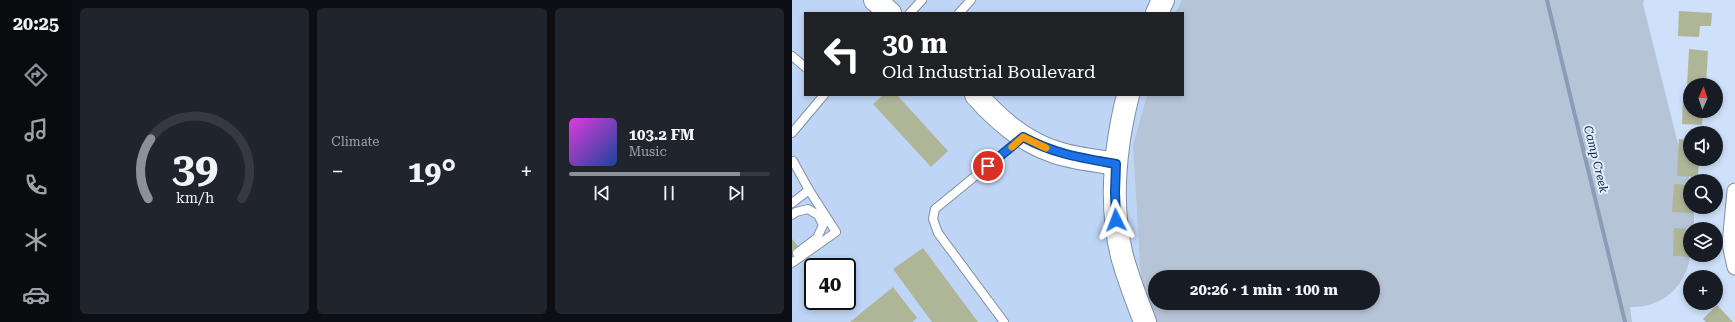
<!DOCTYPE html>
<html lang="en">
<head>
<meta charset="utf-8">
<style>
  :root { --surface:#171b24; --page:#20242c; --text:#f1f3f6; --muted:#9ea1a6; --line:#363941; --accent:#8c9099 }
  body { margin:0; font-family:"Roboto Serif",serif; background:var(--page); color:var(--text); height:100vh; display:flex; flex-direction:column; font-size:15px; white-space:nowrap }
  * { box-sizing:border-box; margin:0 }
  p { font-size:13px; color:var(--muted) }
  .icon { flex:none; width:22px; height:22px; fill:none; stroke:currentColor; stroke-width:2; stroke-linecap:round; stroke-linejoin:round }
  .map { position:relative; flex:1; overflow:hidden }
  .sheet { display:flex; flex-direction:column; gap:8px; padding:8px; background:#0d0f14; width:720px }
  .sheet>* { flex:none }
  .guide { position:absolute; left:12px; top:12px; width:380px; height:84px; border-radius:0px; box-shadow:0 2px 6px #0003; background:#202124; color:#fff; overflow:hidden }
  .needle { width:26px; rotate:3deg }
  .fabs { position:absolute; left:891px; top:78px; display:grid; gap:8px }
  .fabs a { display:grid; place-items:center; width:40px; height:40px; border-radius:50%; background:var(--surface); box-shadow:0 2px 6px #0003; font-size:20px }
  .speed { position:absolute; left:12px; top:258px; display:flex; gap:8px; font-size:20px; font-weight:700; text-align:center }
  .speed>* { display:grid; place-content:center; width:52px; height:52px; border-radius:50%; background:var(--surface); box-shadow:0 2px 6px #0003; line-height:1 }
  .speed .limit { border:2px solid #111; border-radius:6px; background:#fff; color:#111 }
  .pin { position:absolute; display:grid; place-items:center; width:34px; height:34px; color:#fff; margin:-17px; border:2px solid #fff; border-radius:50%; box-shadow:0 1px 4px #0007 }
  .me { position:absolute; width:44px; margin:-22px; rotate:357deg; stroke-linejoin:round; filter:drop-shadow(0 0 3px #0008) }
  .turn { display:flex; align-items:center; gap:14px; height:84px; padding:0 12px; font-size:18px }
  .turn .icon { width:52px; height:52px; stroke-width:2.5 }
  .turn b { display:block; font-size:28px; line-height:34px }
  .big { font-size:30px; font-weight:700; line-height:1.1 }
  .sheet .tile { flex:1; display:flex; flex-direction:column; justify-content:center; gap:6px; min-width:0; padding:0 14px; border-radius:6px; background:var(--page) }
  .sheet .dial { align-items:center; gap:0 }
  .dial svg { height:104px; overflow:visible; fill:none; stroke:var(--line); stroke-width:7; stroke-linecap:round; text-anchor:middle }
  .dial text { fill:var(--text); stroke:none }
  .song { display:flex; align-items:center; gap:12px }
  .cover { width:48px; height:48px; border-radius:6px; background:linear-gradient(135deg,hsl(300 70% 55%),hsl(220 70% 35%)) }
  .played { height:4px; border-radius:2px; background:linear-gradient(90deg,var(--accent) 85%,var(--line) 85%) }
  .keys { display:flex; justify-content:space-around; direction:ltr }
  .heat { display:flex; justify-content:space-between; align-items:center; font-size:22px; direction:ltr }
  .sheet .tiles { flex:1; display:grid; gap:8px; grid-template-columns:repeat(3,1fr) }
  .trip { position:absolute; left:356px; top:270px; width:232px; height:40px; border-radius:20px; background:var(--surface); box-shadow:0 2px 6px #0003; font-weight:700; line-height:40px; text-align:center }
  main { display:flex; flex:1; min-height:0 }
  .dock { display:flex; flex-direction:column; width:72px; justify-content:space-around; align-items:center; background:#090b0e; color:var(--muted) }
  .dock .icon { width:28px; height:28px }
  .dock .active { color:var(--accent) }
  .dock b { font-size:18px; color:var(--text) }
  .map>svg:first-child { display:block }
  .built { fill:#bfd5f5; fill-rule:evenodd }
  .green { fill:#b6c4d7; fill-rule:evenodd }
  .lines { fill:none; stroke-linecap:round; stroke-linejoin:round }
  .stream { stroke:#8a9cb6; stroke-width:4 }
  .building { fill:#afb698 }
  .lane-casing { stroke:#7e8fa6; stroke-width:10 }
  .street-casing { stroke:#7e8fa6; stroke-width:17 }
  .secondary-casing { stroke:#7e8fa6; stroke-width:24 }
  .lane { stroke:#fff; stroke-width:8 }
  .street { stroke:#fff; stroke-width:15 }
  .secondary { stroke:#fff; stroke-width:22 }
  .route-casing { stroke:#114b97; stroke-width:10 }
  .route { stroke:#1a73e8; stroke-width:7 }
  .slow { stroke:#f59e0b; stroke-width:7 }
  .labels { text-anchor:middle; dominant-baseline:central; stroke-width:4; stroke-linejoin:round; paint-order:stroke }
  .water-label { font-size:12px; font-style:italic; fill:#102a4d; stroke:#e2edfc }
</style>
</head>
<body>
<main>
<nav class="dock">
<b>20:25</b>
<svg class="icon active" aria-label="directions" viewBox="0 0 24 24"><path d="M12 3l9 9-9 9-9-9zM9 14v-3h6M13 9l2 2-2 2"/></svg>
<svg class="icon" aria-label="music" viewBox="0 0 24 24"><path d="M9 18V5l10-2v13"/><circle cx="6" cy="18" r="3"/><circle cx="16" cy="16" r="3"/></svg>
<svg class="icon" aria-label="phone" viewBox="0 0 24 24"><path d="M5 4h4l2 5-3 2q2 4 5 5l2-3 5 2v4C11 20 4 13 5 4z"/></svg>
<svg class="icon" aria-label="climate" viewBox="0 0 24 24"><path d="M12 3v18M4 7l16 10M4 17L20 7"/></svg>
<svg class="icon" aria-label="car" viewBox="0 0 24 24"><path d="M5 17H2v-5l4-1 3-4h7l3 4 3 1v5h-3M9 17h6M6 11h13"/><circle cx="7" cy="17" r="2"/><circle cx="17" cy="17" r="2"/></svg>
</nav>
<section class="sheet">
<div class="tiles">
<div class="tile dial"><svg viewBox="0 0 100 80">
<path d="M14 69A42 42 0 1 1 86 69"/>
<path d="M14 69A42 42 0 0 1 16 23" stroke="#8c9099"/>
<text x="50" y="56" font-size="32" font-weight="700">39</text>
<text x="50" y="72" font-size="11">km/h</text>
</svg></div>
<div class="tile"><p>Climate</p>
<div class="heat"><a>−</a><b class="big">19°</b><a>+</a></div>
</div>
<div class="tile">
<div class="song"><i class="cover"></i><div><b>103.2 FM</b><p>Music</p></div></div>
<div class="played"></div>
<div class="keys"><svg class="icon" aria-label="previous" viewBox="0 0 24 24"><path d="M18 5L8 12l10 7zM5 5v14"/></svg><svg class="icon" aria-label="pause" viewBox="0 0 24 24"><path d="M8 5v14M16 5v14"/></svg><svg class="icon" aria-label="next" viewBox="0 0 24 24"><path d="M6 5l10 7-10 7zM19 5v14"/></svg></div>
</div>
</div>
</section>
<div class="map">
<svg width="943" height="322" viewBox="0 0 943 322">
  <rect width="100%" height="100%" fill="#cee0fa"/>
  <path class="built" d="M0 0H390L383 13H13V95H355L341 145 350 297 360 322H0ZM21 267H55V301H21Z"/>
  <path class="green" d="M390 0H852L851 4 884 136 897 178 898 207H902V229H898C898 238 899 249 898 257 893 288 869 308 838 307L840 322H360L350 298 341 145 355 95H391V13H383ZM363 277H581V303H363Z"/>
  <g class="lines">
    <polyline class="stream" points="755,0 833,322"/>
  </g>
  <g class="building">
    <polygon points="887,11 920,13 919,26 908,26 907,37 886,36"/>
    <polygon points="897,49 916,51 914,85 895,86"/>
    <polygon points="91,95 105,95 156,151 139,167 81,104"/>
    <polygon points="891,98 898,99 898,111 911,111 910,125 890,124"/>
    <polygon points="887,139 898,140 898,159 907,159 906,177 885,176"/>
    <polygon points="882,184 898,185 898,207 901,207 901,213 880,212"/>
    <polygon points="882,228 898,229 898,255 902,255 901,257 881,256"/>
    <polygon points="0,239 6,246 0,250"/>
    <polygon points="131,248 186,322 140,322 101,269"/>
    <polygon points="101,287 125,318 120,322 58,322"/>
    <polygon points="925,305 941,322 914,322 911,319"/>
  </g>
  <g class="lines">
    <defs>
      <g id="lane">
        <polyline points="118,13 130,0"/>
        <polyline points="167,13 179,0"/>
        <polyline points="0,56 13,67"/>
        <polyline points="0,133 32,95"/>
        <polyline points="0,203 17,190"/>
        <polyline points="0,215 4,212 16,209 26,215 31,225 25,238 5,253"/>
        <polyline points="0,263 44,232 17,190 1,161"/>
        <polyline points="212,322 146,233 141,219 143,209 231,137"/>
      </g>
      <polyline id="street" points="943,191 938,244 943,267"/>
      <g id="secondary">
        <polyline points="83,0 98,13"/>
        <polyline points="365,13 371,0"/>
        <path d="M184 95C206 119 229 140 260 151 281 159 303 160 324 164"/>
        <path d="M336 95C323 147 317 203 330 256 336 278 345 301 353 322"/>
      </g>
    </defs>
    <use href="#lane" class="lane-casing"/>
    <use href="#street" class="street-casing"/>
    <use href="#secondary" class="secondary-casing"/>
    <use href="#lane" class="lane"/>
    <use href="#street" class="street"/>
    <use href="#secondary" class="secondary"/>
  </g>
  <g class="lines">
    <defs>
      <path id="route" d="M196 166 231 137C262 154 290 158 324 164L323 192 324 220"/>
    </defs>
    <use href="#route" class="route-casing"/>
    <use href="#route" class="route"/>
    <polyline class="slow" points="220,147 231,137 254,148"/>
  </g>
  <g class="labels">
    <g class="water-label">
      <text transform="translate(804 159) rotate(76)">Camp Creek</text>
    </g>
  </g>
</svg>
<div class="fabs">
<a><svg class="needle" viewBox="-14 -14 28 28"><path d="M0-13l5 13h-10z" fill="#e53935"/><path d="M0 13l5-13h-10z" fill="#9ea1a6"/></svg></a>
<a><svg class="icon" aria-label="sound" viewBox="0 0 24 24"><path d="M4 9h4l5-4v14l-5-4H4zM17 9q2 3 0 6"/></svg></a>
<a><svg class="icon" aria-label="search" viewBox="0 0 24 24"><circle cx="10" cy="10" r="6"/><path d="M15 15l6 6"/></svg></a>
<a><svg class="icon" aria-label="layers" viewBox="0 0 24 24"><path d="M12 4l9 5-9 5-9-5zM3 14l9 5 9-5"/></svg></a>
<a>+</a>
</div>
<div class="speed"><div class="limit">40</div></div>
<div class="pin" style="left:196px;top:166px;background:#d93025"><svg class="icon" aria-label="arrive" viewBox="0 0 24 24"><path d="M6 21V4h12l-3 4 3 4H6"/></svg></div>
<svg class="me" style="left:324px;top:220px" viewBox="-20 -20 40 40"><path d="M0-17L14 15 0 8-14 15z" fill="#1a73e8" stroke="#fff" stroke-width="4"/></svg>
<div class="trip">20:26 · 1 min · 100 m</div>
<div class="guide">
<div class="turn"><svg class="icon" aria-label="left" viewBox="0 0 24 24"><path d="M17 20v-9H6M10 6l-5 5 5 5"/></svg><div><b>30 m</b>Old Industrial Boulevard</div></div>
</div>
</div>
</main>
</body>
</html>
